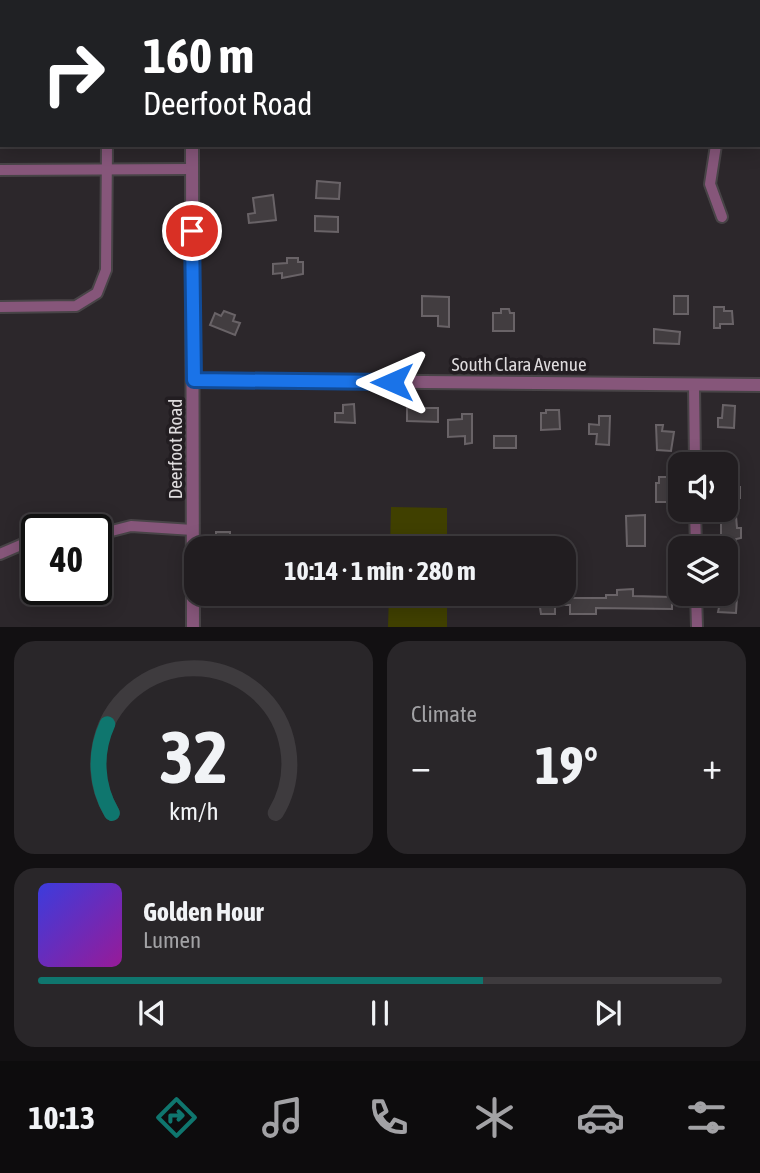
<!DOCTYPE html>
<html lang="en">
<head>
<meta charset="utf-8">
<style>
  :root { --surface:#211d20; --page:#292629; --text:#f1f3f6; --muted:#a2a2a5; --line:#3e3b3e; --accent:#0f766e }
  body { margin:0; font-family:"Asap Condensed",sans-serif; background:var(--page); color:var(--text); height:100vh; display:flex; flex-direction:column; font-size:26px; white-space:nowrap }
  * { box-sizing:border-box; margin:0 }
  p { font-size:23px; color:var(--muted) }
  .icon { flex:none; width:38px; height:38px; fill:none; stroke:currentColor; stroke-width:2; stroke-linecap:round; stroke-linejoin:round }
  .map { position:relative; height:627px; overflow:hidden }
  .drawer { display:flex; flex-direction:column; gap:14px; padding:14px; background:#121012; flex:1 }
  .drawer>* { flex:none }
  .hud { position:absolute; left:0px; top:0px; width:761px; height:147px; box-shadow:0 4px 18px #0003,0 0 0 2px var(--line); background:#202124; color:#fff; overflow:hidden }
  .fabs { position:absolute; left:668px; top:452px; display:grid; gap:14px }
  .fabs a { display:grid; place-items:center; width:70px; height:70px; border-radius:14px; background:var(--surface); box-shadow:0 4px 18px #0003,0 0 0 2px var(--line); font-size:35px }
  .speed { position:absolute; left:21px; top:514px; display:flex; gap:14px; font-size:35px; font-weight:700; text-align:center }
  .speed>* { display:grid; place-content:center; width:91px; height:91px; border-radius:50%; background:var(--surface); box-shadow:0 4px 18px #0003,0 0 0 2px var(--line); line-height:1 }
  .speed .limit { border:4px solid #111; border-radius:10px; background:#fff; color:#111 }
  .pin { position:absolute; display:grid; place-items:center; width:60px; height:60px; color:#fff; margin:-30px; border:4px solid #fff; border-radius:50%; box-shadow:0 2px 7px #0007 }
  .me { position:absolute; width:77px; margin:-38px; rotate:270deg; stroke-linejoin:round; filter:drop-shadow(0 0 5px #0008) }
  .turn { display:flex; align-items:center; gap:24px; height:147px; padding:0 28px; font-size:32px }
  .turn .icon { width:91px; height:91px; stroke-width:2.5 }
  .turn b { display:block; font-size:49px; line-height:60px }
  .big { font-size:52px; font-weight:700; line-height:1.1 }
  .drawer .widget { flex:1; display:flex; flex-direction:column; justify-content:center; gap:10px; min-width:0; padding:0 24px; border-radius:21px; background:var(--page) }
  .drawer .dial { align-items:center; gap:0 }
  .dial svg { height:182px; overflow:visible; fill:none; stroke:var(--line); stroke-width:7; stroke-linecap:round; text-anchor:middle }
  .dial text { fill:var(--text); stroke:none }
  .song { display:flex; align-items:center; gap:21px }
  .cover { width:84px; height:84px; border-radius:10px; background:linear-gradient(135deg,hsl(240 70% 55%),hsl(300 70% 35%)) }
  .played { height:7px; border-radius:4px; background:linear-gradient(90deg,var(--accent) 65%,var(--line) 65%) }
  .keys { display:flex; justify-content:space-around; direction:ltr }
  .heat { display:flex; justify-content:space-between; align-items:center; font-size:38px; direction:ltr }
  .drawer .tiles { flex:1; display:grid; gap:14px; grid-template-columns:1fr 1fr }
  .widget:last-child { grid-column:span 2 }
  .trip { position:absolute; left:184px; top:536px; width:392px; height:70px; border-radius:21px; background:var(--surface); box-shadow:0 4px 18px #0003,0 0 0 2px var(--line); font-weight:700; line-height:70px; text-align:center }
  .menu { display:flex; height:112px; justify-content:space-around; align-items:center; background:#0d0c0d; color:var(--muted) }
  .menu .icon { width:49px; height:49px }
  .menu .active { color:var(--accent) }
  .menu b { font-size:32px; color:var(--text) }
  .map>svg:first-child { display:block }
  .green { fill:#404000 }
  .building { fill:#423d40; stroke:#696367; stroke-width:2 }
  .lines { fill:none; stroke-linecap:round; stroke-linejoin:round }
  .minor-casing { stroke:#484447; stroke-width:14 }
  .tertiary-casing { stroke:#484447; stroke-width:16 }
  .path { stroke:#747073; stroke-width:2; stroke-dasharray:3.5 3.5; stroke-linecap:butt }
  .minor { stroke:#86567a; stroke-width:10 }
  .tertiary { stroke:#86567a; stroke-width:12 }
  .route-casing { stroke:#114b97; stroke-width:18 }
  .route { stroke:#1a73e8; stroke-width:12 }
  .labels { text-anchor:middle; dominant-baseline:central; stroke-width:7; stroke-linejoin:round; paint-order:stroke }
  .street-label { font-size:19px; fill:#dedbdd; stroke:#221d21 }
</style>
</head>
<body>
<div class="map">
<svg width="760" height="627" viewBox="0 0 760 627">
  <rect width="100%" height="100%" fill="#2c272b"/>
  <g class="green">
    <polygon points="391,507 447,508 447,548 390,548"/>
    <polygon points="389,593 447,593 447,627 388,627"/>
  </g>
  <g class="building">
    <polygon points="317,181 340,183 339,199 316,198"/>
    <polygon points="273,195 276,220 249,223 248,214 255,213 253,198"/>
    <polygon points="315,216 338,217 338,232 315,231"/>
    <polygon points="287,258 298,258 298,262 303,262 303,274 282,278 282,273 273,274 273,264 287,263"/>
    <polygon points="422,296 449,297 449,327 438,326 438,316 422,316"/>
    <rect x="674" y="296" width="14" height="18"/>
    <polygon points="714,307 724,307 724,311 732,311 733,324 720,324 720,328 714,328"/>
    <polygon points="501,309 509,309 510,313 514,313 514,331 493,331 493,313 501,313"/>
    <polygon points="224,311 235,315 233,321 240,323 235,335 210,325 215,313 221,316"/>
    <polygon points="654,329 680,332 679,344 654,343"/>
    <polygon points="354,404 355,423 335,422 335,413 343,413 343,405"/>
    <polygon points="723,405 735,406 734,428 718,427 718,418 722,418"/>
    <polygon points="407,408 438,408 438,422 407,421"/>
    <polygon points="546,410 559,410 560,429 541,430 541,413 546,413"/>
    <polygon points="462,414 472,414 472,443 465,444 465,436 448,437 448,420 462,419"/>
    <polygon points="599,416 610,416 609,445 596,444 597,434 589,434 589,424 599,425"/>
    <polygon points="656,425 663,425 662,431 674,432 671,451 657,450"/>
    <rect x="494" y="436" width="22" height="12"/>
    <polygon points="659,477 671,477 671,492 676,492 676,502 656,502 656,483 659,483"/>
    <polygon points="726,480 736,480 736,487 740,487 740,498 726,498"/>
    <polygon points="645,515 645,546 627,546 626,516"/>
    <polygon points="721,516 736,516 737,528 741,528 741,538 736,539 736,542 721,542"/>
    <polygon points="216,532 230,532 230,537 234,537 234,548 216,548"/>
    <polygon points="726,556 737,556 734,597 737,597 736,613 718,612 722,593 726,593"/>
    <polygon points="633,589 633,596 672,597 672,609 596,608 596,614 570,614 570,605 555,605 555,614 541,614 538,594 558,593 558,598 606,598 606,595 617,595 617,590"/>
    <polygon points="459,593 472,594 472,607 449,607 448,595"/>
  </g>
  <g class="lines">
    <defs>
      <g id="minor">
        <polyline points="107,0 108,2"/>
        <polyline points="710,2 710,0"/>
        <polyline points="0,32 2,32"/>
        <polyline points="716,145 710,184 722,217"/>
        <polyline points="0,170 192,169"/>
        <polyline points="0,307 76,306 97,293 106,270 107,145"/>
        <polyline points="694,384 695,464"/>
        <polyline points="695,509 696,548"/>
        <polyline points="96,535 131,526 193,530"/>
        <polyline points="0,554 37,538"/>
        <polyline points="696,593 697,627"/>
      </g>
      <g id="tertiary">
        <polyline points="194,2 194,0"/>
        <polyline points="192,145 193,627"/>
        <polyline points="194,380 760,385"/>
      </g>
    </defs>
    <use href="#minor" class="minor-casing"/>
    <use href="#tertiary" class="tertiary-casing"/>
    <polyline class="path" points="94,2 95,0"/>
    <use href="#minor" class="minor"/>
    <use href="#tertiary" class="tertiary"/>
  </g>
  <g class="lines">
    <defs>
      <polyline id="route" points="192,231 194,380 392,382"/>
    </defs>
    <use href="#route" class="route-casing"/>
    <use href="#route" class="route"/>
  </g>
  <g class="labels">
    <g class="street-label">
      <text x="519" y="364">South Clara Avenue</text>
      <text transform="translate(175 449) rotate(-90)">Deerfoot Road</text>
    </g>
  </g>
</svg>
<div class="fabs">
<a><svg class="icon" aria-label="sound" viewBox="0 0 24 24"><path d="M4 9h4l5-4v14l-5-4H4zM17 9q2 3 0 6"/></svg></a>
<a><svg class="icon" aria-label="layers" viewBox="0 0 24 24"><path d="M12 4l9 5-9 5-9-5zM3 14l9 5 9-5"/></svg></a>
</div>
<div class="speed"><div class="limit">40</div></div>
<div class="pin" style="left:192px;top:231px;background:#d93025"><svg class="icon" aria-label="arrive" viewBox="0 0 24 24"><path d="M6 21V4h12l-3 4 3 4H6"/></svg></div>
<svg class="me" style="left:392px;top:382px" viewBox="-20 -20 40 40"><path d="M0-17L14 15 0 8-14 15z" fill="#1a73e8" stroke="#fff" stroke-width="4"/></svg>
<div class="trip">10:14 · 1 min · 280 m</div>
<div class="hud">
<div class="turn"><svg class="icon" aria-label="right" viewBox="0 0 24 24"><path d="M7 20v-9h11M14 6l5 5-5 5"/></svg><div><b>160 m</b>Deerfoot Road</div></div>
</div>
</div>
<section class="drawer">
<div class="tiles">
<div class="widget dial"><svg viewBox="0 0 100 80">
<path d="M14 69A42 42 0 1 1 86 69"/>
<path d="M14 69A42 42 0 0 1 12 30" stroke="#0f766e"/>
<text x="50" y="56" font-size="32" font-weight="700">32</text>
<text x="50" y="72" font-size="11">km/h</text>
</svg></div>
<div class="widget"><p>Climate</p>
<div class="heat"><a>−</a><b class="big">19°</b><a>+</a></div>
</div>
<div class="widget">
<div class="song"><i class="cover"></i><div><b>Golden Hour</b><p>Lumen</p></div></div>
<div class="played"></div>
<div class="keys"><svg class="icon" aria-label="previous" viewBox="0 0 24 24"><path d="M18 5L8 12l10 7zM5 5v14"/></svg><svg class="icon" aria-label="pause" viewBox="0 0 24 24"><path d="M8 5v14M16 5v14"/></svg><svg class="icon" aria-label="next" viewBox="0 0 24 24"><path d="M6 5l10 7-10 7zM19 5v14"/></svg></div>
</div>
</div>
</section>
<nav class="menu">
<b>10:13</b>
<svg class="icon active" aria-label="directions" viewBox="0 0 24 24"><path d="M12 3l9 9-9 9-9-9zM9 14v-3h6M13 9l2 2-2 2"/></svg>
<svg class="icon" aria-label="music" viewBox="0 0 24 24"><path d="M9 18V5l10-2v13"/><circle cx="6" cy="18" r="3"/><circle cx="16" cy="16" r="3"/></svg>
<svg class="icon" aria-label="phone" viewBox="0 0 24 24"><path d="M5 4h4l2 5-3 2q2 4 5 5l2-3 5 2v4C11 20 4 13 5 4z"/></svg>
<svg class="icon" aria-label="climate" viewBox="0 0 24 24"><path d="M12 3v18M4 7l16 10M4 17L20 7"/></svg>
<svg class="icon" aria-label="car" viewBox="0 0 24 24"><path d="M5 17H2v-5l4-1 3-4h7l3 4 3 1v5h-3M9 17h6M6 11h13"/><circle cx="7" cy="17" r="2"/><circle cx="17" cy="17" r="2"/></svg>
<svg class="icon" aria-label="filters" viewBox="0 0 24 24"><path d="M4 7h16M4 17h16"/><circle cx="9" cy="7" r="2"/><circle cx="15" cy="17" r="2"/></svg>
</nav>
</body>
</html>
